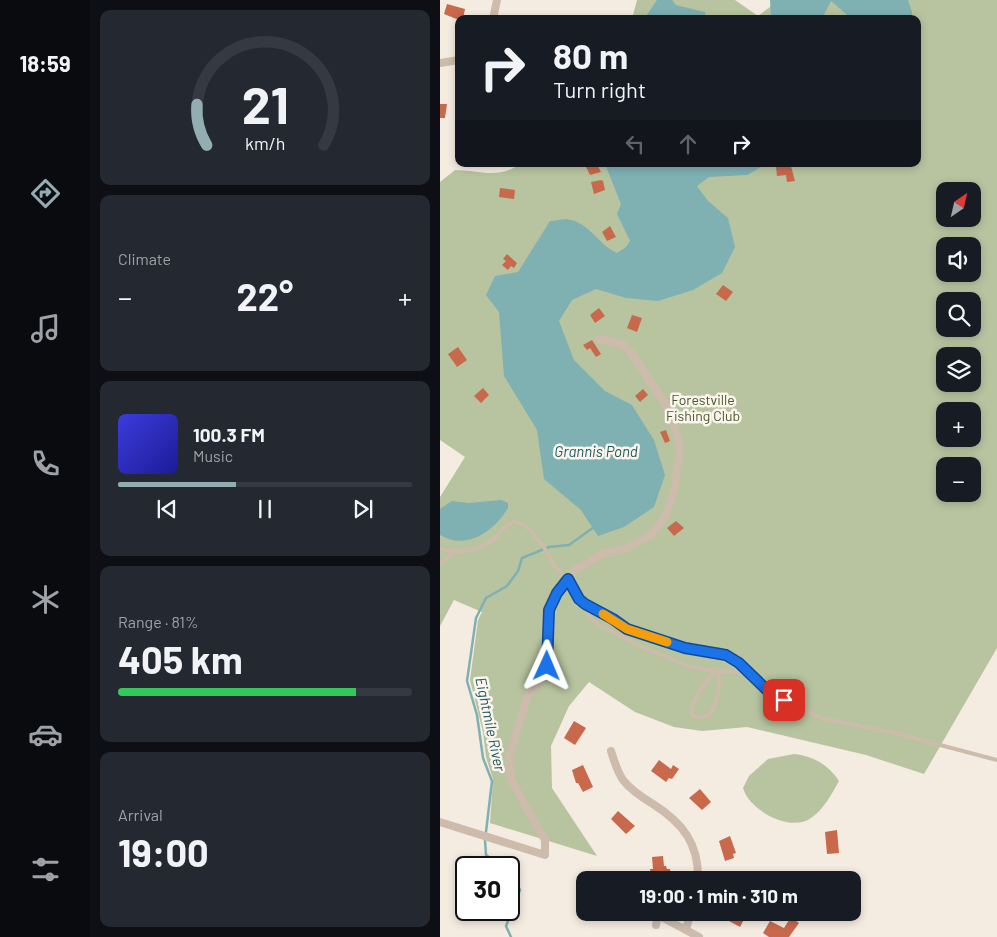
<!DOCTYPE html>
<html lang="en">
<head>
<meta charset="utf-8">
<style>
  :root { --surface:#171b24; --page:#242831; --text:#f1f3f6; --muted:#9ea1a6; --line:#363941; --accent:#92aeb2 }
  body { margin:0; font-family:Barlow,sans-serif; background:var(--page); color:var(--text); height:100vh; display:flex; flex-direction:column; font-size:19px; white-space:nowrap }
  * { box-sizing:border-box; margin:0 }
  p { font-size:16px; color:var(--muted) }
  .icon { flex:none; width:28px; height:28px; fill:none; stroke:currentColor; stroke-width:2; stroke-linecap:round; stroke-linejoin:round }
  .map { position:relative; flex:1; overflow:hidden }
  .side { display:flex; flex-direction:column; gap:10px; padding:10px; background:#0d0f14; width:350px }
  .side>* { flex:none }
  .top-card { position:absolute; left:15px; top:15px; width:466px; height:152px; border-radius:10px; box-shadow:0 2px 8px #0003; background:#171b24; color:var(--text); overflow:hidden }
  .needle { width:32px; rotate:34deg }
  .tools { position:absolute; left:496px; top:182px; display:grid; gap:10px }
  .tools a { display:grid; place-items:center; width:45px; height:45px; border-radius:10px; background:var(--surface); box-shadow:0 2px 8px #0003; font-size:25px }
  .speed { position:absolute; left:15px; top:856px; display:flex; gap:10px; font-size:25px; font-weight:700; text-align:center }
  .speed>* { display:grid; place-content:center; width:65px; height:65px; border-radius:50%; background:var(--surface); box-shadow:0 2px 8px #0003; line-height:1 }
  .speed .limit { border:2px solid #111; border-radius:8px; background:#fff; color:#111 }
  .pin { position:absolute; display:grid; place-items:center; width:42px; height:42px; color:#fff; margin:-21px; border-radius:10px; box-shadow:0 2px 8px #0006 }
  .me { position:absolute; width:55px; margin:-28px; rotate:1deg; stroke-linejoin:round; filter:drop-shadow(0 0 4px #0008) }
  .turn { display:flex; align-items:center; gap:18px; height:105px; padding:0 15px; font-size:22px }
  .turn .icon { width:65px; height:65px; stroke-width:2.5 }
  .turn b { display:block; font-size:35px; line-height:42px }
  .lanes { display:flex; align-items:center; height:48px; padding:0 15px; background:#0003; justify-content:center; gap:25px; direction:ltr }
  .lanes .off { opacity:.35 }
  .big { font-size:38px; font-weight:700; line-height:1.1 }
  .side .tile { flex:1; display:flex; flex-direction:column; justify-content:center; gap:8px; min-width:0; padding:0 18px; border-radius:10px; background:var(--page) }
  .side .dial { align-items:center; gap:0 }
  .dial svg { height:130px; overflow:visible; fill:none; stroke:var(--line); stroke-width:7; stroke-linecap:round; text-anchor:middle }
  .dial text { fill:var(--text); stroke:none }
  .song { display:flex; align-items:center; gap:15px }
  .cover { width:60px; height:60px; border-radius:8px; background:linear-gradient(135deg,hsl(240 70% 55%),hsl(240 70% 35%)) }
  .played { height:5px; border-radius:2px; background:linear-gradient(90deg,var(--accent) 40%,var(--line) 40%) }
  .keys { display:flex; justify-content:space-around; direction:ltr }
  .heat { display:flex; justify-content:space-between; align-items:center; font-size:28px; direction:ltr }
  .charge { height:8px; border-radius:4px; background:linear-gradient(90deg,#34c759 81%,var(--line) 0) }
  .trip { position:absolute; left:136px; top:871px; width:285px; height:50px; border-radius:10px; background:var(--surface); box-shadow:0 2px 8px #0003; font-weight:700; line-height:50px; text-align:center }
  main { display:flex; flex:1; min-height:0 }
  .dock { display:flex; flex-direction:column; width:90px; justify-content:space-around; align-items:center; background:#090b0e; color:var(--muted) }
  .dock .icon { width:35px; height:35px }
  .dock .selected { color:var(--accent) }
  .dock b { font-size:22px; color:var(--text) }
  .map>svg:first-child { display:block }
  .green { fill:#b8c4a0; fill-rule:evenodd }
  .water { fill:#7fb0b2 }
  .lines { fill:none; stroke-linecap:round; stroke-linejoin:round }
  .stream { stroke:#7fb0b2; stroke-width:2.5 }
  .building { fill:#c8694b }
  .service { stroke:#cdbbac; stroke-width:4 }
  .minor { stroke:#cdbbac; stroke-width:8 }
  .route-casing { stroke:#114b97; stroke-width:12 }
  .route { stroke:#1a73e8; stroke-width:9 }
  .slow { stroke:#f59e0b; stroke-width:9 }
  .labels { text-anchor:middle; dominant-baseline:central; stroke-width:5; stroke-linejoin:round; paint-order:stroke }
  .park-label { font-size:14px; fill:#4a5a2e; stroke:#fbf5ee }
  .water-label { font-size:15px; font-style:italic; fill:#1f5a5e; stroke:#fbf5ee }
</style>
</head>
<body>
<main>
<nav class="dock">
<b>18:59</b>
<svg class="icon selected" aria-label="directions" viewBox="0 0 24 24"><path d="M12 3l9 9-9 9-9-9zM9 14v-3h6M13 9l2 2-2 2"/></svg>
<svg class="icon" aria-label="music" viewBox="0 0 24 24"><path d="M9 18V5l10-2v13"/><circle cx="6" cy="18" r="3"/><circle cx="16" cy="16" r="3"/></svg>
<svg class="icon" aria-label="phone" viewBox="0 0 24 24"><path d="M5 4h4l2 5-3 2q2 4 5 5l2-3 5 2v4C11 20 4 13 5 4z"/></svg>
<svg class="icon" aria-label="climate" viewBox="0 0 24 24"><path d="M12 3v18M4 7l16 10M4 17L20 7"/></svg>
<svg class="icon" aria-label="car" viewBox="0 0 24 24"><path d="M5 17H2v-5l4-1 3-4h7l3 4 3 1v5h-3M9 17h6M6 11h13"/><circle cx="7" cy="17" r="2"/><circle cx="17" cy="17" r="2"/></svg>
<svg class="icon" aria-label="filters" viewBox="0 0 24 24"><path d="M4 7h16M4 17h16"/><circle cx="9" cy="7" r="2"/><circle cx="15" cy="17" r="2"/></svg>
</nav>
<section class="side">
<div class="tile dial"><svg viewBox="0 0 100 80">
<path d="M14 69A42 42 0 1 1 86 69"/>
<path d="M14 69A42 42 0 0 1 8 44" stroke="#92aeb2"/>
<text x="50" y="56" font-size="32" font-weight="700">21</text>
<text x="50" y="72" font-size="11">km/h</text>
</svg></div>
<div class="tile"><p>Climate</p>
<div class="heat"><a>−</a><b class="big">22°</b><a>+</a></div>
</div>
<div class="tile">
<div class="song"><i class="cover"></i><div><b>100.3 FM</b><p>Music</p></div></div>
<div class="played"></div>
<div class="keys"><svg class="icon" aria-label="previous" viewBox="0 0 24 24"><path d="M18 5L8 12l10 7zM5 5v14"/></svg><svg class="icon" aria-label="pause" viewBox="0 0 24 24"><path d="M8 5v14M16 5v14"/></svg><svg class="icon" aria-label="next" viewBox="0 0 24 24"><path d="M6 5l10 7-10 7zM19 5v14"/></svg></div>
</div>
<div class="tile"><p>Range · 81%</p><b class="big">405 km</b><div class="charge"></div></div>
<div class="tile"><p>Arrival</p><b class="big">19:00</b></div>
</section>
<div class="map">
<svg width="557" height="937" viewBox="0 0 557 937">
  <rect width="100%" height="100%" fill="#f4ebe1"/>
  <g class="green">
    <path d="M197 0H295L318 16 339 0H557V648L484 774 426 755 307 727 262 731 234 727 195 712 149 682 129 706 111 746 112 788 157 856 50 823 53 779 46 757 43 732 30 680 38 620 42 612 14 600 0 626V497L25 457 0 440V182L15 170C40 170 57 180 80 164H478V19H192ZM505 191H532V219H505ZM505 246H532V274H505ZM505 301H532V329H505ZM505 356H532V384H505ZM505 411H532V439H505ZM505 466H532V494H505Z"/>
    <path d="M354 754C373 756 389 765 399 781 391 795 384 809 371 818 350 833 309 810 303 788L309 776 328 759Z"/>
  </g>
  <g class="water">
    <polygon points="217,0 232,0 236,5 265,12 266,19 204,19"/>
    <polygon points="330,0 468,0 472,12 472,19 408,19 407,15 391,1 382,19 331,19"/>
    <path d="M165 164H326L307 175 269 177 257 186 268 201 288 218 295 247 282 273 253 290 218 301 186 298 156 289 132 300 119 321 134 360 165 391 192 405 214 440 225 475 214 507 184 527 158 536 141 510 104 479 97 430 64 376 59 312 46 295 55 276 78 272 110 221C116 221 125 218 131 220 151 225 159 245 177 253L186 247 190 241 177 214 181 204Z"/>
    <path d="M61 500 68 503V508C54 531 27 551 0 535V509L12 501 29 503Z"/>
  </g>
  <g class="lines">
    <g class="stream">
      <polyline points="46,832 52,781 43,758 37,715 27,681 36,618 46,598 67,586 78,571 82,558 109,547 129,545 154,527"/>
      <polyline points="45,840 46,855 64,868"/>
      <polyline points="69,871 80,890 66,926 71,937"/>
    </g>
  </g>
  <g class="building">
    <polygon points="7,4 25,9 23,19 19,20 4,14"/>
    <polygon points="0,104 7,104 5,118 0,118"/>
    <polygon points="150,164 151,166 157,164 161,172 150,175 145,165"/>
    <polygon points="351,166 355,181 347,182 346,175 337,176 336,167"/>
    <polygon points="161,180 163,181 165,190 154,194 151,182"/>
    <polygon points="60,188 75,190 74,199 59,197"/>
    <polygon points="170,226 176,237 167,241 162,232"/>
    <polygon points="67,254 77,263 74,268 71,266 68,270 62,265 66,261 63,259"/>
    <polygon points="283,285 293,292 286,301 276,294"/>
    <polygon points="159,308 165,316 155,323 150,315"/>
    <polygon points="192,315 202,318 197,332 187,328"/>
    <polygon points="152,340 161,354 156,357 150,348 147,350 143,345"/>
    <polygon points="18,347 27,360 17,367 8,354"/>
    <polygon points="43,388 49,395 41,403 34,396"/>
    <polygon points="203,389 208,395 200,402 195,396"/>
    <polygon points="226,430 230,441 225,443 220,432"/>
    <polygon points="236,521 244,528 234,536 227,528"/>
    <polygon points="134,721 146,728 135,745 124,738"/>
    <polygon points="219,760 231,769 233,765 239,769 232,779 229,778 226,782 211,771"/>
    <polygon points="143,765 153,787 143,792 138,783 136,783 132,770"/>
    <polygon points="260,789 271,802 262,810 249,798"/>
    <polygon points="178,811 195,826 186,834 171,819"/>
    <polygon points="397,830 399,853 387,854 385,832"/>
    <polygon points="290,836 296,853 293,854 294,858 285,861 279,841"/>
    <polygon points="223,856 224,866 226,866 227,869 230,869 231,876 211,878 210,869 213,869 212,857"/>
    <polygon points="292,912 308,912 300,927 289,921"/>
    <polygon points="351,917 359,923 349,937 329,937 323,933 330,921 344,928"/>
  </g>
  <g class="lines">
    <g class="service">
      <path d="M0 549C18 555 37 551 53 540 61 534 64 525 74 521L86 526 102 544 116 568 128 579 139 599 187 629 245 649 285 655 299 663 329 692 381 718 455 733 557 760"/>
      <polyline points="0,564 12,553"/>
      <polyline points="143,604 151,619 159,625 203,647 246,665 267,670 296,672 310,675"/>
      <path d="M275 671C267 682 249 701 252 715L257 718 270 715C277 701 281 688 278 672"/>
    </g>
    <g class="minor">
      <polyline points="53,19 57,0"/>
      <polyline points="0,63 19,60"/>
      <path d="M171 751C174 761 177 771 183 780 190 789 203 798 213 804 243 823 259 844 258 880"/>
      <polyline points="0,822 105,855 105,840 71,780 69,758 87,698 98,682 107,666 109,610 117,593 135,570 162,554 187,548 210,536 225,517 235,488 240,447 234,424 224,402 191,353 182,344 159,339"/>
      <polyline points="216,925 218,915 259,937"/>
      <polyline points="246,929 251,912"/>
    </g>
  </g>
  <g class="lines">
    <defs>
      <polyline id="route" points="107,666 109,610 117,593 128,579 139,599 145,604 173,619 187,629 245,648 286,655 299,663 329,692 344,700"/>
    </defs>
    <use href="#route" class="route-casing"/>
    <use href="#route" class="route"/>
    <polyline class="slow" points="163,614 187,629 227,642"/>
  </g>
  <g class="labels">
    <g class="park-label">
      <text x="263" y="399">Forestville<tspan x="263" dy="16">Fishing Club</tspan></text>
    </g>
    <g class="water-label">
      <text x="156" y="451">Grannis Pond</text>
      <text transform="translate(51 724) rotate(78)">Eightmile River</text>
    </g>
  </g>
</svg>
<div class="tools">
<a><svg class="needle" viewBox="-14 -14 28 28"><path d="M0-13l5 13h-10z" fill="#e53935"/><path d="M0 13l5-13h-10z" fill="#9ea1a6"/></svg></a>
<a><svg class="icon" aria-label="sound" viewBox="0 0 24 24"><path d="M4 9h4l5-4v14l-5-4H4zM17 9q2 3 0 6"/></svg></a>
<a><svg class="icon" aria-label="search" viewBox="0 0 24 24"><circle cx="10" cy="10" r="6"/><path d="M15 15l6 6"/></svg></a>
<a><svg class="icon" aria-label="layers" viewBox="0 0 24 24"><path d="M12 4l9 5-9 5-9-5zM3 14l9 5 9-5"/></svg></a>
<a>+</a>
<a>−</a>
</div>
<div class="speed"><div class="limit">30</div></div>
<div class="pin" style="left:344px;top:700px;background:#d93025"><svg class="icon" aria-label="arrive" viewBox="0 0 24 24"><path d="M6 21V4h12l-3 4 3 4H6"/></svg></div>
<svg class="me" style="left:107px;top:666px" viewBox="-20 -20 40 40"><path d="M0-17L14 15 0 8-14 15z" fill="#1a73e8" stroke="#fff" stroke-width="4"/></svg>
<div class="trip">19:00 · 1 min · 310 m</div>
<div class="top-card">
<div class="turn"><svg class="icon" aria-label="right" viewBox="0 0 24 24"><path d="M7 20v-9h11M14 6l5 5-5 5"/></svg><div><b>80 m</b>Turn right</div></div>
<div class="lanes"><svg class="icon off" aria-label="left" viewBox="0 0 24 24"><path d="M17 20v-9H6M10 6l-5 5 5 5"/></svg><svg class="icon off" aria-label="ahead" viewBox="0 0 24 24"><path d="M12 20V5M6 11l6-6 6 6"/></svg><svg class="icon" aria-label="right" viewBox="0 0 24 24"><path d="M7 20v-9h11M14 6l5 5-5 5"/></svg></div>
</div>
</div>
</main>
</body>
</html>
